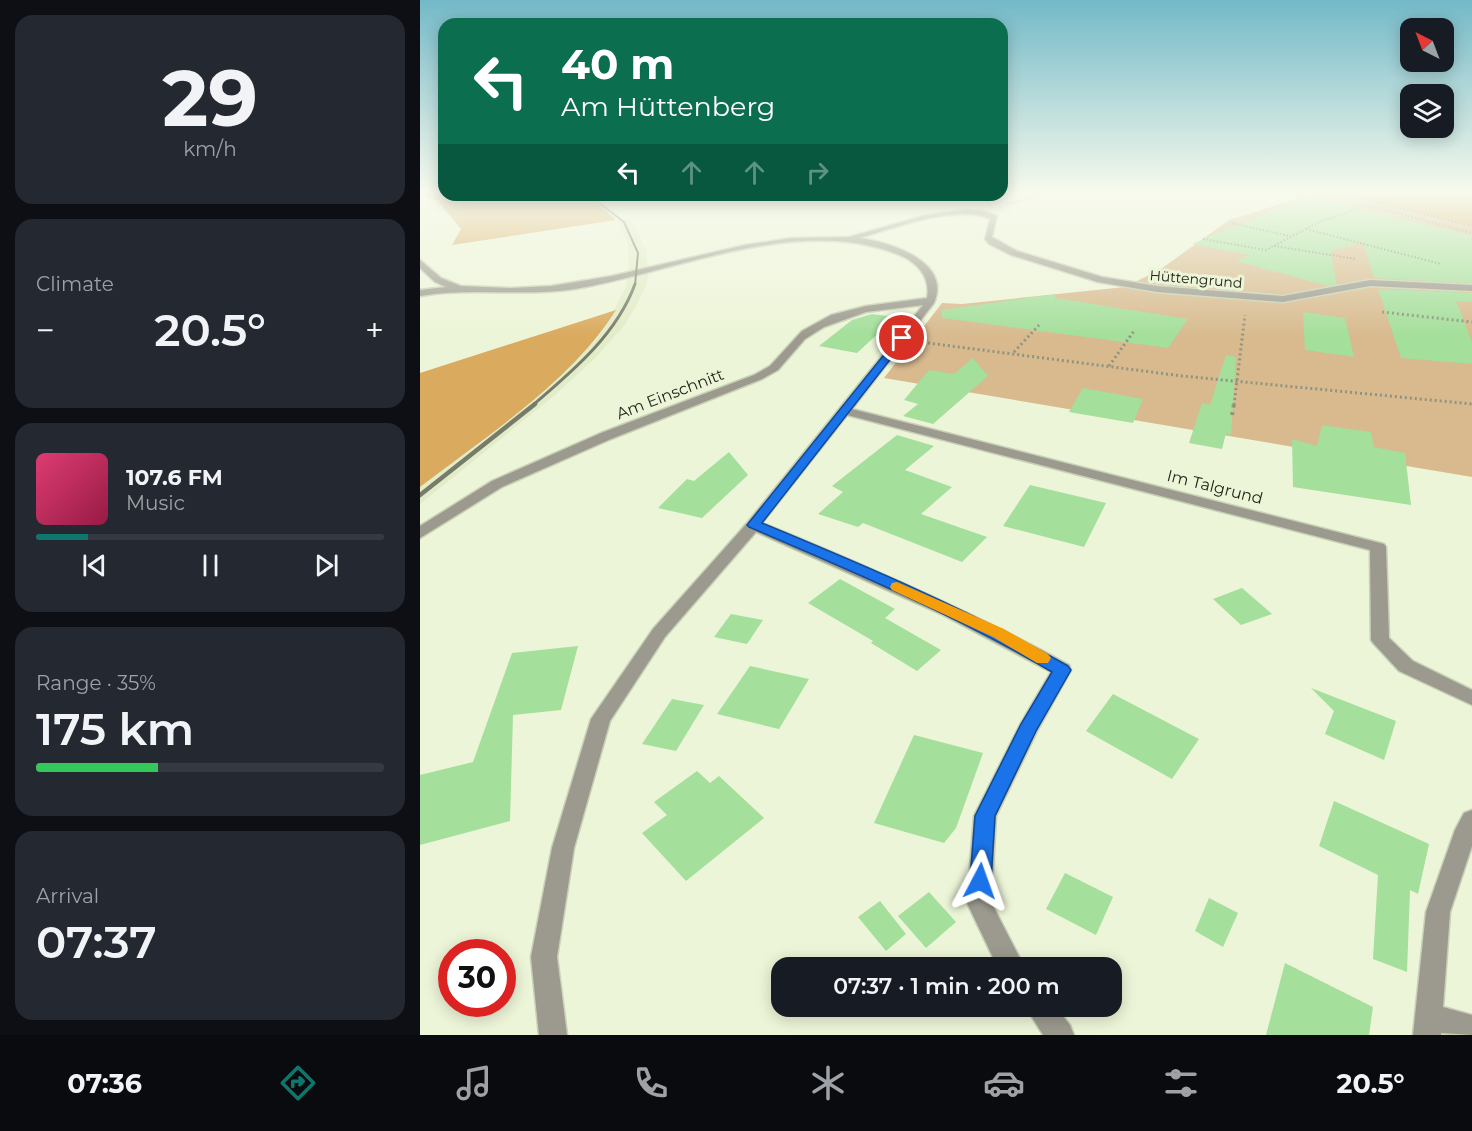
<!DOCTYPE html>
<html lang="en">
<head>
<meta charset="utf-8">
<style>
  :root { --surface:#171b24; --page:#242831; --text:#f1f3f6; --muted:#9ea1a6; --line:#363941; --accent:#0f766e }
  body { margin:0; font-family:Montserrat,sans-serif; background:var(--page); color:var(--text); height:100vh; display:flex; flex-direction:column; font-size:22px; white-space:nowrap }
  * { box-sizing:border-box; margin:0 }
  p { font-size:20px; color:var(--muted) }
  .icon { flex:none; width:33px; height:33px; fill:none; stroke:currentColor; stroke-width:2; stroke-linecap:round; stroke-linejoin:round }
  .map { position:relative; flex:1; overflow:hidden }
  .sheet { display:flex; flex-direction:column; gap:15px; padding:15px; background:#0d0f14; width:420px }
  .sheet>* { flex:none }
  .banner { position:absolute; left:18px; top:18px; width:570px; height:183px; border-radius:18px; box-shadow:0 3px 15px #0003; background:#0b6e4f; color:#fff; overflow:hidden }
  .needle { width:39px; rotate:318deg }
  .buttons { position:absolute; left:980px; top:18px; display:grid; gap:12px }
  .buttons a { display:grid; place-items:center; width:54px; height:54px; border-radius:12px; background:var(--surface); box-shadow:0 3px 15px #0003; font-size:30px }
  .speed { position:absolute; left:18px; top:939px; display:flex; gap:12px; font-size:30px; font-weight:700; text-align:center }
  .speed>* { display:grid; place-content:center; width:78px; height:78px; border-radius:50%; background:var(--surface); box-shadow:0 3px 15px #0003; line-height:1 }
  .speed .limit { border:9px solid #d22; background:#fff; color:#111 }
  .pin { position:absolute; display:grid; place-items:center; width:51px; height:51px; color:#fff; margin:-26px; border:3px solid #fff; border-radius:50%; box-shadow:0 2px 6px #0007 }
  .me { position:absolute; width:66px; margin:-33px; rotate:4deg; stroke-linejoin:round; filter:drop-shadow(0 0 4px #0008) }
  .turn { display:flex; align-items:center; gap:21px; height:126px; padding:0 24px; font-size:27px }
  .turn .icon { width:78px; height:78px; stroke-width:2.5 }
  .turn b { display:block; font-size:42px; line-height:51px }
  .lanes { display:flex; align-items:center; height:57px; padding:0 24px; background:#0003; justify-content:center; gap:30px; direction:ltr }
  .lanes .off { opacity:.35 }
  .big { font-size:45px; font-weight:600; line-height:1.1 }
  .sheet .card { flex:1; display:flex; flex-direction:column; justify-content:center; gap:9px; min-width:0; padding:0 21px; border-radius:18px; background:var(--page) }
  .sheet .dial { align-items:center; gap:0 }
  .dial b { font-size:78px; line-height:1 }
  .song { display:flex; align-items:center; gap:18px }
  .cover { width:72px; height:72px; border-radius:9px; background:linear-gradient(135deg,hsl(340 70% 55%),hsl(340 70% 35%)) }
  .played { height:6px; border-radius:3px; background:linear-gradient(90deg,var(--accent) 15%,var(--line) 15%) }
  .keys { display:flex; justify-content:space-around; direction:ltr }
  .heat { display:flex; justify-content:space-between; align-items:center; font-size:33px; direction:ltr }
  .charge { height:9px; border-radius:4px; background:linear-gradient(90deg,#34c759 35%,var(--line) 0) }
  .trip { position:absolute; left:351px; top:957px; width:351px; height:60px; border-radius:18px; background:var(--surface); box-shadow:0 3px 15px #0003; font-weight:600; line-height:60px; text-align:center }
  .tab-bar { display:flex; height:96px; justify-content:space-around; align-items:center; background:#090b0e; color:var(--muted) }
  .tab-bar .icon { width:42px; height:42px }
  .tab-bar .selected { color:var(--accent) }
  .tab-bar b { font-size:27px; color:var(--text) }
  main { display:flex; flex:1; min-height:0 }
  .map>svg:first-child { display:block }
  .built { fill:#e2ecc8 }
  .green { fill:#d8ba8e }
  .forest { fill:#daaa5e }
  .building { fill:#a4df9b }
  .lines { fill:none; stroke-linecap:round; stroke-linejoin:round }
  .minor-casing { stroke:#c8d0b6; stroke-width:3 }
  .path-far2 { stroke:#8e947f; stroke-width:2; stroke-dasharray:1.5 2; stroke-linecap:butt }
  .path-far1 { stroke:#8e947f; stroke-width:3; stroke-dasharray:2 3; stroke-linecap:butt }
  .path { stroke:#8e947f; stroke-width:4; stroke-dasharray:3 4.5; stroke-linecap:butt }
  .minor { fill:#9c9a8e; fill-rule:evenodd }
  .rail-far2 { stroke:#767c69; stroke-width:2 }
  .rail-far1 { stroke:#767c69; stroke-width:3 }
  .rail { stroke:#767c69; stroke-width:4.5 }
  .route { fill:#1a73e8; stroke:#114b97; stroke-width:1.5 }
  .slow { fill:#f59e0b }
  .labels { text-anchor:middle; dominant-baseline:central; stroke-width:6; stroke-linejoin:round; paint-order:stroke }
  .far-street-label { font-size:14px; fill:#22251a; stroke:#edf5d8 }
  .street-label { font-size:16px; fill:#22251a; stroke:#edf5d8 }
</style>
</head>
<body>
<main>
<section class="sheet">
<div class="card dial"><b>29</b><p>km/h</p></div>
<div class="card"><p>Climate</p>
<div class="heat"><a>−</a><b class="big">20.5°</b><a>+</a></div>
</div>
<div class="card">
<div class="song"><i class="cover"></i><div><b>107.6 FM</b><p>Music</p></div></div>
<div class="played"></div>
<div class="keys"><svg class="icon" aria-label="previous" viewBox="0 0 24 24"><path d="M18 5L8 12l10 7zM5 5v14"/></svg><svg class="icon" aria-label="pause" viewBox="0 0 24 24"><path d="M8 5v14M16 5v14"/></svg><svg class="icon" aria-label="next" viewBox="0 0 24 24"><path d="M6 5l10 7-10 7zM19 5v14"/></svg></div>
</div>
<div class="card"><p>Range · 35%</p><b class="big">175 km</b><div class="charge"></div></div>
<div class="card"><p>Arrival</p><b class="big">07:37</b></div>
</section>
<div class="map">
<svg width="1052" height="1035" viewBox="0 0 1052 1035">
  <rect width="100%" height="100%" fill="#edf5d8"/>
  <polygon class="built" points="210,218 226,250 228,275 226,285 215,308 204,326 175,358 134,396 0,504 0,487 86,420 174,342 185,327 206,287 209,268 208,244 196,220"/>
  <polygon class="green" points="896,193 921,193 1052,224 1052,477 464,378 522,303 542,304 705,287 741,269 809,220"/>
  <g class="forest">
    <polygon points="1,193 24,193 24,195 168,195 196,220 32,245 41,229 18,201"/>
    <polygon points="921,193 1052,193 1052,225"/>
    <path d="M196 310C151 382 66 436 0 487V373Z"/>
  </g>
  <g class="building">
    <polygon points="878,193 1052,236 1052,283 954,278 943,242 910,251 917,284 907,286 816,261 830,255 772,244 877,200"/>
    <polygon points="958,289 1052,293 1052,302 1036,301 1052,342 1052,364 981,358"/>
    <polygon points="635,294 635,298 768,319 748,348 522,318 522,310"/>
    <polygon points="883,312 925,318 934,357 885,350"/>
    <polygon points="452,314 476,317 437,353 399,346 432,320"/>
    <polygon points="806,355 816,357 811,435 806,433 802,449 769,443 782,403 790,405"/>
    <polygon points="553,358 568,376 513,424 483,416 498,404 484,400 509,370 534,374"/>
    <polygon points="663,388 723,399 713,423 649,412"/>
    <polygon points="902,425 951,432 954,447 985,453 991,505 873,487 872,439 897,446"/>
    <polygon points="477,435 514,446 485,470 532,487 501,514 567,537 542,562 443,523 438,527 398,514 423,492 412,486"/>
    <polygon points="309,452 328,475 282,518 238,508 267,479 274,481"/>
    <polygon points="610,485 686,503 664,547 583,526"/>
    <polygon points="420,579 475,609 465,618 521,650 497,671 451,643 453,641 388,603"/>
    <polygon points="822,588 852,614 821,625 793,599"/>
    <polygon points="311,614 343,620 327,644 294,637"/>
    <polygon points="158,646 141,710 93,715 90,821 0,845 0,775 53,762 92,653"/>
    <polygon points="330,666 389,679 359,729 297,714"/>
    <polygon points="891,688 976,721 964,760 905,734 914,711"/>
    <polygon points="693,694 779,739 752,779 666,731"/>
    <polygon points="252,699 284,705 256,751 222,744"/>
    <polygon points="494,735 563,753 536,828 524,843 454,823"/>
    <polygon points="277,771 290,783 299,776 344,818 266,881 222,833 247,815 234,802"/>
    <polygon points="914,801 1009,844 998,894 990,890 987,972 953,959 958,875 899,846"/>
    <polygon points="645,873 693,897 676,935 626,909"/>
    <polygon points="509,892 536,922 506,948 478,916"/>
    <polygon points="789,898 818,913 803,947 775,931"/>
    <polygon points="460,901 486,934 466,951 438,917"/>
    <polygon points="865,963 953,1007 949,1035 846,1035"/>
  </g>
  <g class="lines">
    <defs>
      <g id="minor">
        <path d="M546 210 563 211 577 216 572 237 597 251 682 277 737 286 863 296 950 280 1052 285V291L950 286 863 302 737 292 678 282 591 255 569 244 565 239 570 219C535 204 475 228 440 238 470 242 532 262 514 303L432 409 964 544 966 547 969 638 993 661 1052 690V705L979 671 954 644 951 640 950 550 427 415 342 523C447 566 550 611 649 665L651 670 617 731 576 816 571 902 605 968H578L547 903 554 816 601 723 631 672 523 615 336 532 245 637 190 721 154 848 137 957 147 1035H119L111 957 132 848 171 719 233 629 328 522 503 305 446 312 404 327 385 339 358 370 342 379 191 439 82 487 0 538V526L72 481 181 433 334 375 350 366 382 331 411 315 446 306 507 298C511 276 496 261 477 254 377 215 255 272 155 289 103 297 51 287 0 296V290L26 287 15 282 0 268V260L21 278 41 286 91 288 131 286 192 276 325 245 371 238 429 237 506 215Z"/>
        <polygon points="1052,810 1052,846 1030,912 1023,1007 1052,1015 1052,1035 1021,1033 1021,1035 993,1035 1006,912 1035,830 1044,813"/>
        <polygon points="605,1006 635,1006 650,1025 654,1035 623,1035"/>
      </g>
    </defs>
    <use href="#minor" class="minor-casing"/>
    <g class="path-far2">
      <polyline points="919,193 1052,226"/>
      <polyline points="587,204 633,193"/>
      <polyline points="812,223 869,236"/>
      <polyline points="886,229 1021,264"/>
      <polyline points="783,239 846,250 897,223 941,207 951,206 1052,233"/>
      <polyline points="854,246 936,259"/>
    </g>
    <g class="path-far1">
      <polyline points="962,312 1052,322"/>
      <polyline points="508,343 762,376 1052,404"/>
      <polyline points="594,352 619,325"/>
      <polyline points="689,366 714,331"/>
      <polyline points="814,405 825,315"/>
    </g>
    <polyline class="path" points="812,415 814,404"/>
    <use href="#minor" class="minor"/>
    <polyline class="rail-far2" points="169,195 204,222 218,253 215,285"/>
    <path class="rail-far1" d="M113 405C153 371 197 334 215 284"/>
    <polyline class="rail" points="0,495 115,404"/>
  </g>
  <linearGradient id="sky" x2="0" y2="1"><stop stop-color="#73b9c7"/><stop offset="0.57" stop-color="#f7faed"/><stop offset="1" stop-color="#f7faed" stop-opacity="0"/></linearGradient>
  <rect width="1052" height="337" fill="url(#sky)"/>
  <path class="route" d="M479 336 487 338 342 523C446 566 550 610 648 666L651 670 616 731 575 816 571 881 568 889 560 891 553 889 550 881 555 816 601 724 632 672C535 615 432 571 329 527L327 525Z"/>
  <polygon class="slow" points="477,582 584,629 628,654 631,658 628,663 617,663 573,637 472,590 470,587 472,583"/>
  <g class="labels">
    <g class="far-street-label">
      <text transform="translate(776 279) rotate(5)">Hüttengrund</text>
    </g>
    <g class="street-label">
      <text transform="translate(250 394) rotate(-21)">Am Einschnitt</text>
      <text transform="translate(795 487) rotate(14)">Im Talgrund</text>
    </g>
  </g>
</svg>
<div class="buttons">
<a><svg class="needle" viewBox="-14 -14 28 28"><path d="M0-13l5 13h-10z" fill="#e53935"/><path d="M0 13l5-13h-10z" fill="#9ea1a6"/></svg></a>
<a><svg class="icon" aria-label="layers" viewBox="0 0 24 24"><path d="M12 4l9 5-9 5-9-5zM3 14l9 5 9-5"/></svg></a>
</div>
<div class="speed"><div class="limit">30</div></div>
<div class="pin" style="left:482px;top:338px;background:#d93025"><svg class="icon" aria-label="arrive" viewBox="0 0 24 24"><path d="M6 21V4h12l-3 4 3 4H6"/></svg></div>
<svg class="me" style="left:560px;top:881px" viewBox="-20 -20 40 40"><path d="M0-17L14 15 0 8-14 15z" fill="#1a73e8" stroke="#fff" stroke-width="4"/></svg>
<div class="trip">07:37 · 1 min · 200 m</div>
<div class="banner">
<div class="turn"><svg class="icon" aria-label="left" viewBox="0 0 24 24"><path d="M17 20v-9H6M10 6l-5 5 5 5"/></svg><div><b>40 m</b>Am Hüttenberg</div></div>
<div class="lanes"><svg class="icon" aria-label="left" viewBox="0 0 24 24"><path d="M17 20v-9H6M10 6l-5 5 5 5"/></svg><svg class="icon off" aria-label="ahead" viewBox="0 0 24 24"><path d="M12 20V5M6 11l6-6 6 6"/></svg><svg class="icon off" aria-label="ahead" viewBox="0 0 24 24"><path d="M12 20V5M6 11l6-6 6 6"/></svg><svg class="icon off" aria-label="right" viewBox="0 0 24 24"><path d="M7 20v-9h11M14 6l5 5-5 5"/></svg></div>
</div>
</div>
</main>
<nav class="tab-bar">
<b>07:36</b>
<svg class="icon selected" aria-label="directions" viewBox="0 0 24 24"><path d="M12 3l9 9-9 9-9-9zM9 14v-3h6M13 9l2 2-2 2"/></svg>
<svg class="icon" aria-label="music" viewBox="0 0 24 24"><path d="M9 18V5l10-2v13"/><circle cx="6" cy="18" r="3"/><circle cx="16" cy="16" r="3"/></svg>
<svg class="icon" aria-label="phone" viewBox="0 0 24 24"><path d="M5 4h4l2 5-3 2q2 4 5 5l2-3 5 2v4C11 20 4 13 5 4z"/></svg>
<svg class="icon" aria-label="climate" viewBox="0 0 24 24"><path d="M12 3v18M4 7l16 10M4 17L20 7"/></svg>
<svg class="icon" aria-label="car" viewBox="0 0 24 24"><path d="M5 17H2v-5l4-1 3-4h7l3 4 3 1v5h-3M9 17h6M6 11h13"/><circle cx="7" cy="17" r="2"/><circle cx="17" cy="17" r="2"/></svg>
<svg class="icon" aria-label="filters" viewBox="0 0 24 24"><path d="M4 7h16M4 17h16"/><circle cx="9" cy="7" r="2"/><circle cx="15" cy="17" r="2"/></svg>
<b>20.5°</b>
</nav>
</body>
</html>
